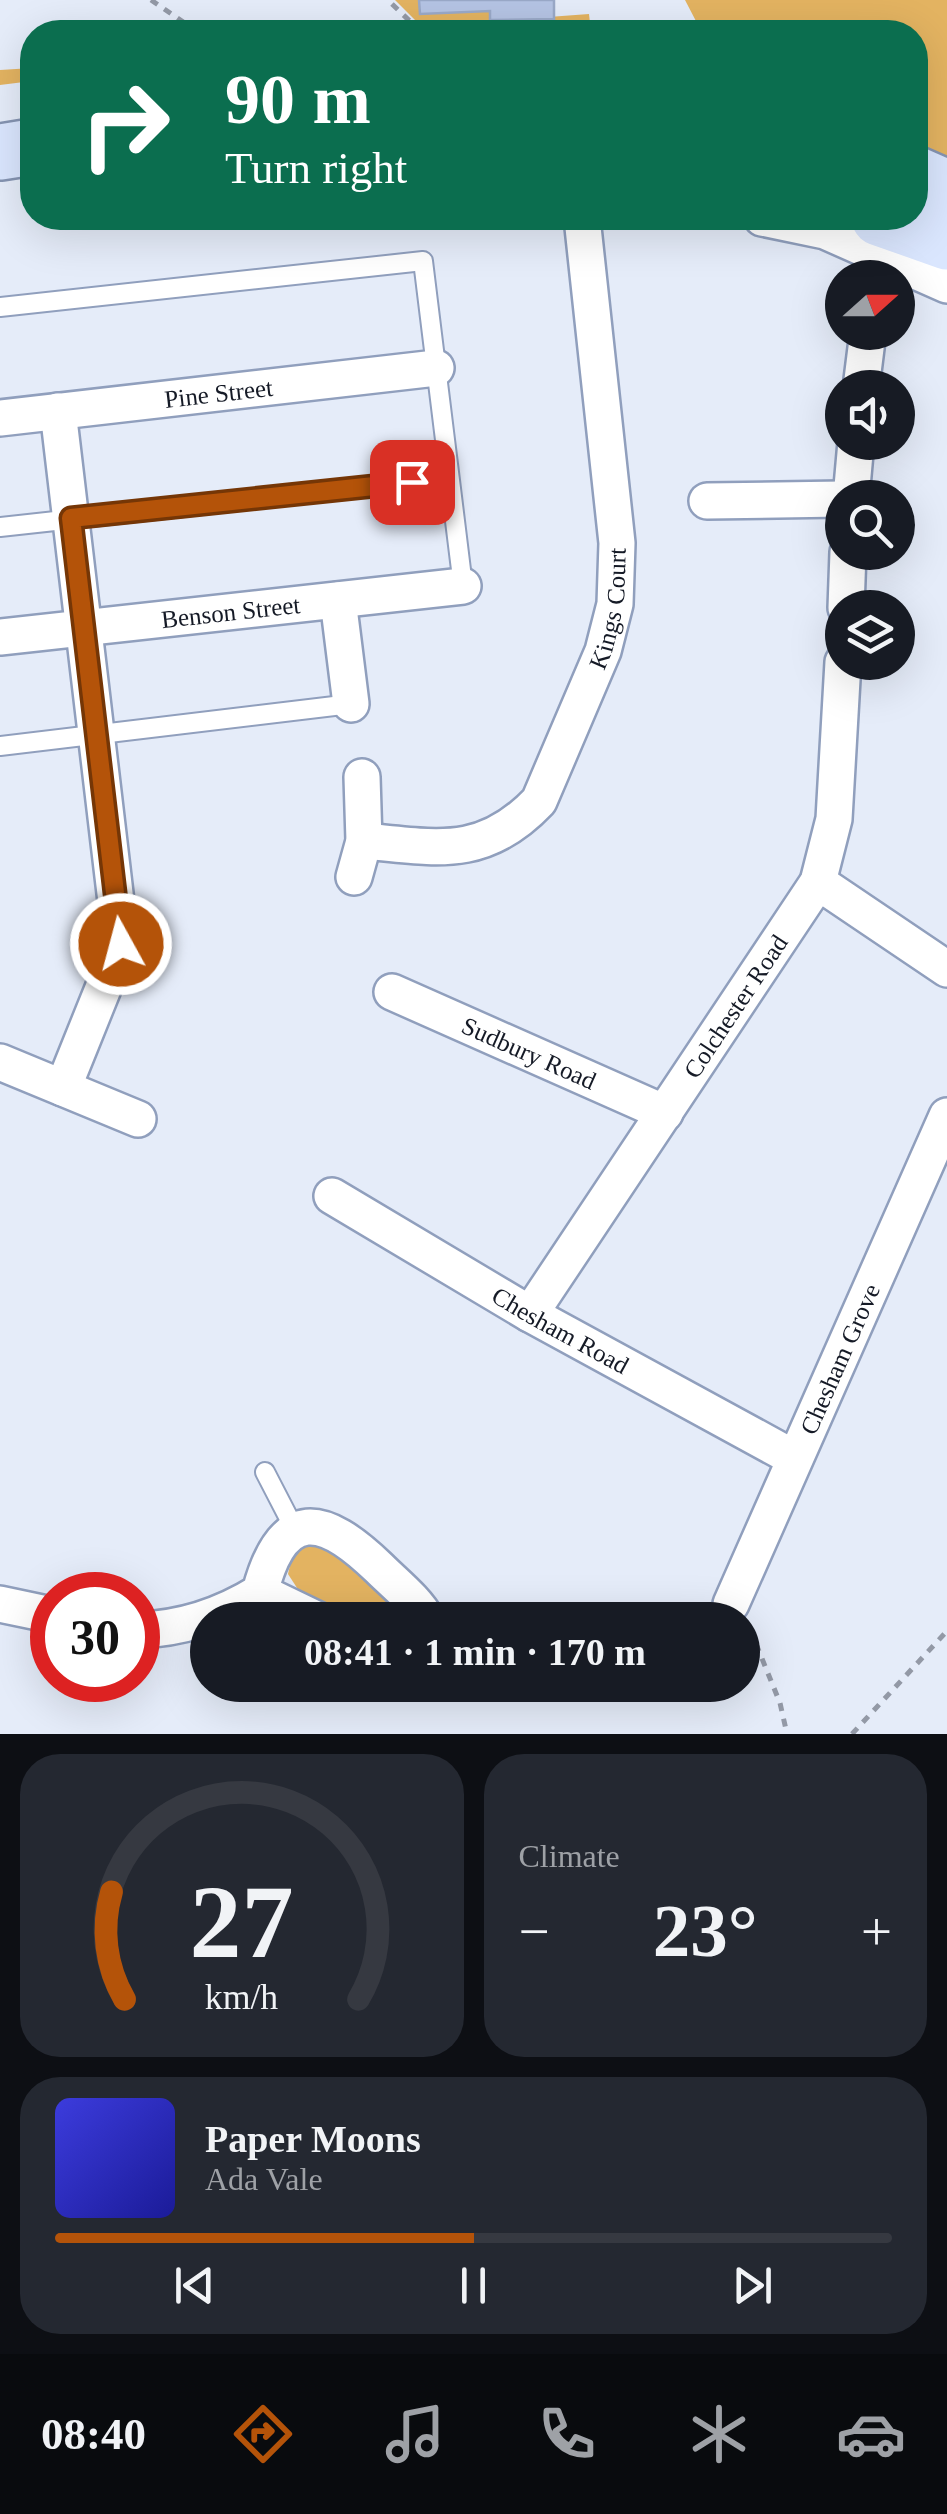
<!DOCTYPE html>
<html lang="en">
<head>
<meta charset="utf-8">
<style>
  :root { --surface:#171b24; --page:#242831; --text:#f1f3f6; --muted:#9ea1a6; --line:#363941; --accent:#b45309 }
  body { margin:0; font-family:"Times New Roman",serif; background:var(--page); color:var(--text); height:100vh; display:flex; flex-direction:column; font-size:38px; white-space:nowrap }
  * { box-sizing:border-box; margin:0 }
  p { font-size:32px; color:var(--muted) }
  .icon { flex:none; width:55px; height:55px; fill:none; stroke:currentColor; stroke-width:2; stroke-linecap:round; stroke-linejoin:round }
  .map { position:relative; height:1734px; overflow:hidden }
  .details { display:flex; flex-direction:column; gap:20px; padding:20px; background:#0d0f14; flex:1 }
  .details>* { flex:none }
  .hud { position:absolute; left:20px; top:20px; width:908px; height:210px; border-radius:40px; box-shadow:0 10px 40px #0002; background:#0b6e4f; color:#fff; overflow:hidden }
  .needle { width:65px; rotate:69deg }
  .buttons { position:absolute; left:825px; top:260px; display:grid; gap:20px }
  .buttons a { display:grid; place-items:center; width:90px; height:90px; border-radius:50%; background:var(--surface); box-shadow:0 10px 40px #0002; font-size:50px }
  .speed { position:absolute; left:30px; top:1572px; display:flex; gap:20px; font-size:50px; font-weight:700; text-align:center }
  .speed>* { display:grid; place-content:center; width:130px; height:130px; border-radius:50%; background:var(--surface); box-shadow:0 10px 40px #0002; line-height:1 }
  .speed .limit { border:15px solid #d22; background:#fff; color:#111 }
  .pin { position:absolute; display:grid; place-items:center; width:85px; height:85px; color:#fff; margin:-42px; border-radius:20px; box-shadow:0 5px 15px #0006 }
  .me { position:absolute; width:110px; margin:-55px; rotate:353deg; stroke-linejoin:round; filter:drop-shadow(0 0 8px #0008) }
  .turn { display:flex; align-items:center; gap:35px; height:210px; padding:0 40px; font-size:45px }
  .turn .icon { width:130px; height:130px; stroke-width:2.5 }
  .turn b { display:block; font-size:70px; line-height:85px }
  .big { font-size:75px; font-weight:600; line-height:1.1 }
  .details .widget { flex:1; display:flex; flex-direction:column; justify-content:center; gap:15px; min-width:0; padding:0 35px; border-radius:40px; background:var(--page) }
  .details .dial { align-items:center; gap:0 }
  .dial svg { height:260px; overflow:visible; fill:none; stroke:var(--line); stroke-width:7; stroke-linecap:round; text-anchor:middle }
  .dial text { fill:var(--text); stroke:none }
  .song { display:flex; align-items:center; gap:30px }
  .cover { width:120px; height:120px; border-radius:15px; background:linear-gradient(135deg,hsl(240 70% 55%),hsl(240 70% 35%)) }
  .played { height:10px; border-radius:5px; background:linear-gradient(90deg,var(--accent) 50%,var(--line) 50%) }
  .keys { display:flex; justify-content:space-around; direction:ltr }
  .heat { display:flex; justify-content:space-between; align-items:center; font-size:55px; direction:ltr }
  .details .tiles { flex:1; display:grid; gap:20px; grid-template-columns:1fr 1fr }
  .widget:last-child { grid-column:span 2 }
  .trip { position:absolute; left:190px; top:1602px; width:570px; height:100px; border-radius:50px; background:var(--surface); box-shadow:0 10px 40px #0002; font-weight:600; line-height:100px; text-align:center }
  .menu { display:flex; height:160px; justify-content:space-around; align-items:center; background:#090b0e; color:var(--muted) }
  .menu .icon { width:70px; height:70px }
  .menu .current { color:var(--accent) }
  .menu b { font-size:45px; color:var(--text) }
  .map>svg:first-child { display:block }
  .green { fill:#e3b361 }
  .building { fill:#b5c4e4; stroke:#9aa9c8; stroke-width:2.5 }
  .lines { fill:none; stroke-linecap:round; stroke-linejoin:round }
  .service-casing { stroke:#909fbd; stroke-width:22 }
  .minor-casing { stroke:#909fbd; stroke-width:40 }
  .primary-casing { stroke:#8594b2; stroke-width:60 }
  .path { stroke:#9399a6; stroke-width:5; stroke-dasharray:8 8; stroke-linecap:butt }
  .service { stroke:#fff; stroke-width:18 }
  .minor { stroke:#fff; stroke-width:35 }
  .primary { stroke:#dae6fe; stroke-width:55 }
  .route-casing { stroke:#753606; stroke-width:25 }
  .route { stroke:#b45309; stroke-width:18 }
  .labels { text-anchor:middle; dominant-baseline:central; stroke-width:10; stroke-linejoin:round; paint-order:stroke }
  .street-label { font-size:25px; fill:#151a26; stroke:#f9f9f9 }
</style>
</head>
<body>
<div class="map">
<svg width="947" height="1734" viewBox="0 0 947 1734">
  <rect width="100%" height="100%" fill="#e5ecf9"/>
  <g class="green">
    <polygon points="395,0 419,0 420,14 490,11 490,20 420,25"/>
    <polygon points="685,0 947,0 947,164 915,152 915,32 686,32 698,25"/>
    <polygon points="589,14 591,32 448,32 507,30 508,20"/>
    <polygon points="32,68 32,81 0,85 0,70"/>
    <path d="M319 1540 417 1620H341L299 1591 288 1574C292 1553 300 1546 319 1540Z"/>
  </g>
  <polygon class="building" points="419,0 554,0 554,19 490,20 490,11 420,14"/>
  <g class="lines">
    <defs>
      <g id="service">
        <polyline points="0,307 423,261 463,586"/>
        <polyline points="0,527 449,478"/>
        <polyline points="0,746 351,704"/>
        <polyline points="265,1472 296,1532"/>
      </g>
      <g id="minor">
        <polyline points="762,218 825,231 947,285"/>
        <polyline points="861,388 868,332"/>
        <polyline points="58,411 121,944 63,1088"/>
        <path id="s1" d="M0 418 436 368"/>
        <polyline points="851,498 856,442"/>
        <polyline points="707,501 842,499"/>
        <polyline points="338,600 351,704"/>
        <polyline points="846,608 848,552"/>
        <path id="s2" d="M0 637 463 586"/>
        <path id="s3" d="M364 841C438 848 484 859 539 801L603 651 615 604 617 543 582 218"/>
        <polyline points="354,877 364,841 362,777"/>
        <polyline points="818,882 947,969"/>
        <path id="s4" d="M392 992 665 1113"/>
        <polyline points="0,1062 138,1119"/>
        <path id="s5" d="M332 1196 530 1314 794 1458"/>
        <path id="s6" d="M530 1314 818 882 834 819 843 662"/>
        <polyline points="260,1592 318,1620"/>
        <polyline points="0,1604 52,1615"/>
        <path id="s7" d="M731 1604 947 1116"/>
        <path d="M138 1630C180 1629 223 1615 260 1592 283 1505 323 1514 379 1568 395 1584 416 1600 427 1620"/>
      </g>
      <g id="primary">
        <polyline points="0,152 32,147"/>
        <polyline points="915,174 947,188"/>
        <polyline points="879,218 947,242"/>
      </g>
    </defs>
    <use href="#service" class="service-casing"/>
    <use href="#minor" class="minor-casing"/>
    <use href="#primary" class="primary-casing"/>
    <g class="path">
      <polyline points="151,0 198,32"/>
      <polyline points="392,4 418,29 499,25 499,21"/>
      <polyline points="750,1629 780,1703 787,1734"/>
      <polyline points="852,1734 947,1631"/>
    </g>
    <use href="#service" class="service"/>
    <use href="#minor" class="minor"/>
    <use href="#primary" class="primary"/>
  </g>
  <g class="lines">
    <defs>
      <polyline id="route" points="121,944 71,518 412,482"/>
    </defs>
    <use href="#route" class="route-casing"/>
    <use href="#route" class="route"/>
  </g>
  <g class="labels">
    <g class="street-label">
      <text stroke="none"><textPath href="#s1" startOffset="220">Pine Street</textPath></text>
      <text stroke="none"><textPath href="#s3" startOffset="395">Kings Court</textPath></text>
      <text stroke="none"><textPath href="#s2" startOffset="232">Benson Street</textPath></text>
      <text stroke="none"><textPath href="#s6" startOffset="370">Colchester Road</textPath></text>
      <text stroke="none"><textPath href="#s4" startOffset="150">Sudbury Road</textPath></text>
      <text stroke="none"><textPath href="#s5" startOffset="265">Chesham Road</textPath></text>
      <text stroke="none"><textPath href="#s7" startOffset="268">Chesham Grove</textPath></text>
    </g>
  </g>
</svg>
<div class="buttons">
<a><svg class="needle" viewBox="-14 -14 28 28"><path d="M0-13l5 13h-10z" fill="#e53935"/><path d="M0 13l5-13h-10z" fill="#9ea1a6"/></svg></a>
<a><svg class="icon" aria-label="sound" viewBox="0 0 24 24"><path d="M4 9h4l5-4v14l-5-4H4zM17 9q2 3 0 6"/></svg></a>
<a><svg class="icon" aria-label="search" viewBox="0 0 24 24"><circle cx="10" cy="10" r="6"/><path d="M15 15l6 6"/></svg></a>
<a><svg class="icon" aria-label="layers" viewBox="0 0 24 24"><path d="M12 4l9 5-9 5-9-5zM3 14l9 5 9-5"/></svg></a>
</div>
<div class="speed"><div class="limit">30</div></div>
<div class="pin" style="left:412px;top:482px;background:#d93025"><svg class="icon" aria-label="arrive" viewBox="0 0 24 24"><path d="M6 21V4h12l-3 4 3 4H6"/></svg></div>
<svg class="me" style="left:121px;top:944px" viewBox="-20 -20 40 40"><circle r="17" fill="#b45309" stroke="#fff" stroke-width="3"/><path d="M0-11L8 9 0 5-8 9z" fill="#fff"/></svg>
<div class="trip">08:41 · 1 min · 170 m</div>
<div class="hud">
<div class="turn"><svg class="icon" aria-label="right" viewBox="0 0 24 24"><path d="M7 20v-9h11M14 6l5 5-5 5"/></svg><div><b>90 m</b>Turn right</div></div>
</div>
</div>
<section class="details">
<div class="tiles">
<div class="widget dial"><svg viewBox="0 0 100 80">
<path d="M14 69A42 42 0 1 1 86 69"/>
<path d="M14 69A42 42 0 0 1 10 36" stroke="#b45309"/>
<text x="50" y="56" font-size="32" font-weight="700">27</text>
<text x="50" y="72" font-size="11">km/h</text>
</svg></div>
<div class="widget"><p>Climate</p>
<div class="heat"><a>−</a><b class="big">23°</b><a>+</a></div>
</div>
<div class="widget">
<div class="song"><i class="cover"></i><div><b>Paper Moons</b><p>Ada Vale</p></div></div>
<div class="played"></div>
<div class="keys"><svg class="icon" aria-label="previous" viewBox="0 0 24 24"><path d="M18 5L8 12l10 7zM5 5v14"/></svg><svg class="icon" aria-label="pause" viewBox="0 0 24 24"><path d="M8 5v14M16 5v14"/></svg><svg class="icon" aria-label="next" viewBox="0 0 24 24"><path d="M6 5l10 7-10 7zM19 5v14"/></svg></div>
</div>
</div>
</section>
<nav class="menu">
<b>08:40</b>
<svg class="icon current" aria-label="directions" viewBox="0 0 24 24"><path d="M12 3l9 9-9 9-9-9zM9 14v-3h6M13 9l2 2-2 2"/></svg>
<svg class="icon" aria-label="music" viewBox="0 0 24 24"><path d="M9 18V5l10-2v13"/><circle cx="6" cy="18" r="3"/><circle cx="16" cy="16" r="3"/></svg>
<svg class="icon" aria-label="phone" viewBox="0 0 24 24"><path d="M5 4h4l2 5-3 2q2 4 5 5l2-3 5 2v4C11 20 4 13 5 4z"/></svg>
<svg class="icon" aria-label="climate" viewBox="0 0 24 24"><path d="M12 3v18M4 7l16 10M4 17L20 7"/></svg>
<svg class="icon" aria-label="car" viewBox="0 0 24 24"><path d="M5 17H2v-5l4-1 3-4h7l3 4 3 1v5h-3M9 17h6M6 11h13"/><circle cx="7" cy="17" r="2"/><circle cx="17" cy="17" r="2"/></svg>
</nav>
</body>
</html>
